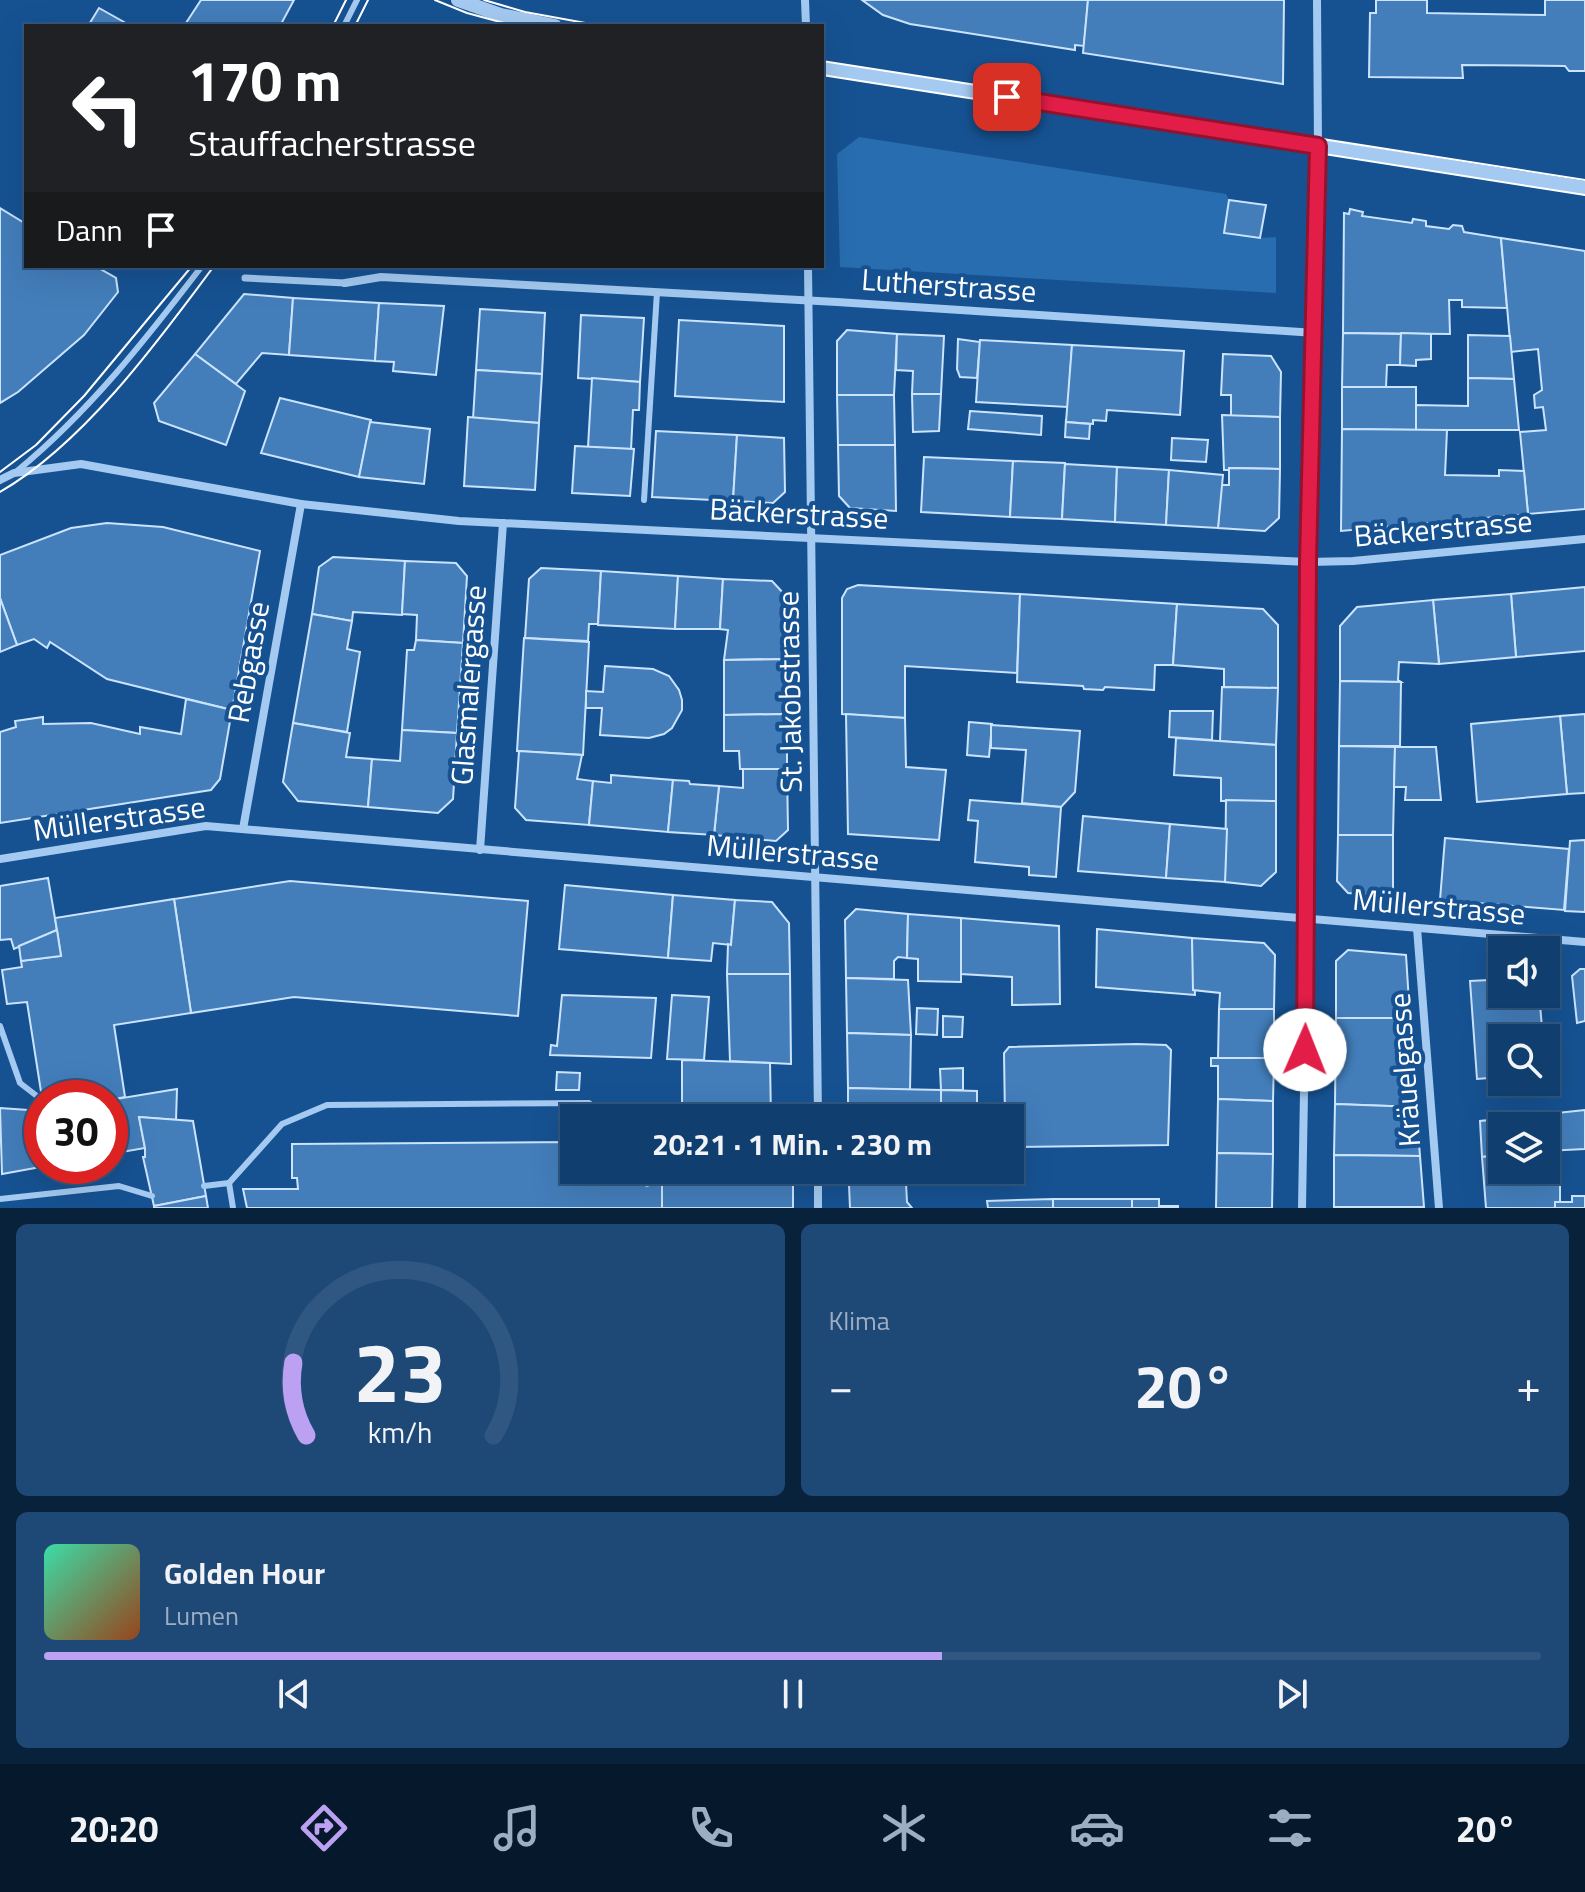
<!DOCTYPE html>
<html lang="de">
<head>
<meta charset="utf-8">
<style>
  :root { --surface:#103e6e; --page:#1e4976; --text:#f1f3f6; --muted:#9caec2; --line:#305781; --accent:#bca0f2 }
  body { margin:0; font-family:"Titillium Web",sans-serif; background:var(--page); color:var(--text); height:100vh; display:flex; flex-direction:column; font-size:30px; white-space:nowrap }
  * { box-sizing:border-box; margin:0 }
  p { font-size:26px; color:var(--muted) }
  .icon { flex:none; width:44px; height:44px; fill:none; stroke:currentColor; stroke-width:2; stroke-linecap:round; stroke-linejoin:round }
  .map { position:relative; height:1208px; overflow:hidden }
  .side { display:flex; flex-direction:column; gap:16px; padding:16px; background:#09223c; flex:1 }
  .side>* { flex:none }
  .guide { position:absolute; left:24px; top:24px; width:800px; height:244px; border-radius:0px; box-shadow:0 8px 32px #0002,0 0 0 2px var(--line); background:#202124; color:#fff; overflow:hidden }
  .tools { position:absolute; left:1488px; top:936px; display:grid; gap:16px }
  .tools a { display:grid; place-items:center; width:72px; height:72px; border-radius:0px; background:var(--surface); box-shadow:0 8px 32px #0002,0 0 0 2px var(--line); font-size:40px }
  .speed { position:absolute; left:24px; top:1080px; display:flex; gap:16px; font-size:40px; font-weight:700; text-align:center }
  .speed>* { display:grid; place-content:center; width:104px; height:104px; border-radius:50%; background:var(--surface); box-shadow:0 8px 32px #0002,0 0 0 2px var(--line); line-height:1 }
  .speed .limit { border:12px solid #d22; background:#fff; color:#111 }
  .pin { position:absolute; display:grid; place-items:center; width:68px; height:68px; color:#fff; margin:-34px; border-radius:16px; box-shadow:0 4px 12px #0006 }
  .me { position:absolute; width:88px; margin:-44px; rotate:1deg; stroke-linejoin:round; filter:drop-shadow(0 0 6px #0008) }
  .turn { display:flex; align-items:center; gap:28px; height:168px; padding:0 32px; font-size:36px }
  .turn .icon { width:104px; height:104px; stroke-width:2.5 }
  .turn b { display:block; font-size:56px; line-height:68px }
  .then { display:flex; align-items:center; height:76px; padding:0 32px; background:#0003; gap:16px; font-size:30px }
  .big { font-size:60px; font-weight:700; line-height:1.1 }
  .side .card { flex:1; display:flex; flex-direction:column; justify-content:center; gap:12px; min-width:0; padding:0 28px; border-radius:12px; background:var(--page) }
  .side .dial { align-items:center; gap:0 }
  .dial svg { height:208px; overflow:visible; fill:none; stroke:var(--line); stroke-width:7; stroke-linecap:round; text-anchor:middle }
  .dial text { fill:var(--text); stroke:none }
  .song { display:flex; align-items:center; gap:24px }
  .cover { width:96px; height:96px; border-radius:12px; background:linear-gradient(135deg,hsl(160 70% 55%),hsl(20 70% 35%)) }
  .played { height:8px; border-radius:4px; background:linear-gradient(90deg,var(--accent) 60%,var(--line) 60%) }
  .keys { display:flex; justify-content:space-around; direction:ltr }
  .heat { display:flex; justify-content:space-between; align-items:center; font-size:44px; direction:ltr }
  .side .tiles { flex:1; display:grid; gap:16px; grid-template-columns:1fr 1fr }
  .card:last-child { grid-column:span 2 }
  .trip { position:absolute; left:560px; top:1104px; width:464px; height:80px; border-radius:0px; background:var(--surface); box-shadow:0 8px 32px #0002,0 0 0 2px var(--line); font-weight:700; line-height:80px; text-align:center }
  .tabs { display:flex; height:128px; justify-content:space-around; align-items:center; background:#06192c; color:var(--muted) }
  .tabs .icon { width:56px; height:56px }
  .tabs .on { color:var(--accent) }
  .tabs b { font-size:36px; color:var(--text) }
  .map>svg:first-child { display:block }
  .green { fill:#286db0 }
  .building { fill:#437ebb; stroke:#cbe3fc; stroke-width:2 }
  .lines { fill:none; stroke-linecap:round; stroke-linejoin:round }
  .service { stroke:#a4caf1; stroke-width:6 }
  .pedestrian { stroke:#a4caf1; stroke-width:7 }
  .minor { stroke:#a4caf1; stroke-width:8 }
  .tertiary { stroke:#a4caf1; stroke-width:14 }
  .tram { stroke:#fff; stroke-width:2 }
  .route-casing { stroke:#92132f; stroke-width:20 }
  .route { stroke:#e11d48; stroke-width:14 }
  .labels { text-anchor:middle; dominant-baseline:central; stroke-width:8; stroke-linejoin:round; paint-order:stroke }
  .street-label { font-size:30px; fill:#fff; stroke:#165292 }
</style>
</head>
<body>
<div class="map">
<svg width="1585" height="1208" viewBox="0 0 1585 1208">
  <rect width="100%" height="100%" fill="#165292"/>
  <polygon class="green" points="859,137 1226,194 1229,200 1224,233 1260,238 1276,237 1276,293 840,267 837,154"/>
  <g class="building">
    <polygon points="201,0 294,0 280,26 184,26"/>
    <polygon points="862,0 1088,0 1084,46 1075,45 1075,50 910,24 883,15"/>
    <polygon points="1088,0 1284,0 1283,84 1083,53"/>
    <polygon points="1376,0 1427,0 1427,13 1545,15 1545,0 1585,0 1585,71 1569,71 1565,66 1462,65 1463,78 1369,77 1370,13 1376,13"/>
    <polygon points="99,8 131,26 88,26"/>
    <polygon points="1229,200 1266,205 1260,238 1224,233"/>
    <polygon points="0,208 26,224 26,266 95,266 116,278 118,292 84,335 18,392 0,403"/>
    <polygon points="1350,209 1363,212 1362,216 1412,223 1413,219 1426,221 1426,226 1449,229 1453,225 1462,226 1464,232 1501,238 1507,308 1462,307 1462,300 1449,300 1450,334 1343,333 1344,213 1349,214"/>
    <polygon points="1501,238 1585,251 1585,509 1528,514 1520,432 1546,430 1543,407 1535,408 1534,395 1542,390 1538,349 1511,352"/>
    <polygon points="244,294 293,298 289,355 262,353 236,384 195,354"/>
    <polygon points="293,298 379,303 375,361 289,355"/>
    <polygon points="379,303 444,306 436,375 393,371 394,362 375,361"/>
    <polygon points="480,309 545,313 542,374 476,370"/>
    <polygon points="581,315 644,318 640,382 578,378"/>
    <polygon points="679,320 784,326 784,402 675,396"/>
    <polygon points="847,330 897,334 894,395 837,395 837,341"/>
    <polygon points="1343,333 1401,334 1400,365 1387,365 1386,387 1342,387"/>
    <polygon points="1401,333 1431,334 1431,359 1416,360 1416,366 1400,365"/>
    <polygon points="897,334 944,336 941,394 912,394 913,371 896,370"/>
    <polygon points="1468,335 1510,336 1514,379 1468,378"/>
    <polygon points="958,339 980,342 977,378 960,377 957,369"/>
    <polygon points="980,340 1072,345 1068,407 976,402"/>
    <polygon points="1072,345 1184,351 1180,415 1107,410 1106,421 1093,420 1093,424 1066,422"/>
    <polygon points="195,354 245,391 226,445 159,421 154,403"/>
    <polygon points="1223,354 1271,356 1281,372 1280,417 1231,416 1231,395 1221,395"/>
    <polygon points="476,370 542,374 539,423 473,419"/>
    <polygon points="592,378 640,382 639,410 633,410 631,450 588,447"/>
    <polygon points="1468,378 1514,379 1519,430 1416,430 1416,405 1468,406"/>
    <polygon points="1342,387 1416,387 1416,430 1342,429"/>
    <polygon points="912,394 941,394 939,431 913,432"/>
    <polygon points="837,395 894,395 895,445 838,445"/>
    <polygon points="280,398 371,420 359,477 261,453"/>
    <polygon points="970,411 1042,416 1041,435 968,429"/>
    <polygon points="1222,415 1280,417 1280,469 1229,468 1229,470 1224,470"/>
    <polygon points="468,417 539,423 535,490 464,486"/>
    <polygon points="1066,419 1066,422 1090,424 1089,439 1065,437"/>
    <polygon points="370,422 430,429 424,484 359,477"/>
    <polygon points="1342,429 1447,430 1445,475 1499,476 1499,470 1524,471 1528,514 1341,531"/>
    <polygon points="656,431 737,435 733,501 652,497"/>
    <polygon points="737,435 784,438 785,492 773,503 733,501"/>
    <polygon points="1172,438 1208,440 1206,462 1171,460"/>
    <polygon points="838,445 895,445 896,511 850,508 839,496"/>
    <polygon points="575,446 634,449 630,496 572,493"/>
    <polygon points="924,457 1013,461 1010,517 921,512"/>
    <polygon points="1013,461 1065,463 1062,519 1010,517"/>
    <polygon points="1065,464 1117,467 1115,522 1062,519"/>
    <polygon points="1117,467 1169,470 1166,525 1115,522"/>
    <polygon points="1229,468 1280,469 1279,518 1265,531 1218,528 1220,485 1229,485"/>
    <polygon points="1169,470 1223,475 1218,528 1166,525"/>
    <polygon points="107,523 163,527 260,551 232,710 107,679 50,642 47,648 34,639 17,645 0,598 0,555 71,528"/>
    <polygon points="333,557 405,561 402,615 353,612 352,621 312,614 319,567"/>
    <polygon points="405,561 456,563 467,576 463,643 416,640 417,615 402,614"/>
    <polygon points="541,568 601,571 598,624 589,624 588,641 525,638 529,579"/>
    <polygon points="601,571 678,576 675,629 598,625"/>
    <polygon points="678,576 723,579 720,629 675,629"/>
    <polygon points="723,579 772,581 786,596 787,659 724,660 728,630 720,629"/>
    <polygon points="858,585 1020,594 1017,673 905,666 905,718 842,714 842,598 847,589"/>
    <polygon points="1585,587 1585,651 1516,657 1511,594"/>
    <polygon points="1020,594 1177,604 1173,665 1155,665 1154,690 1105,687 1103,690 1084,689 1083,686 1017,682"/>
    <polygon points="1511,594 1516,657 1439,664 1433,600"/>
    <polygon points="0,598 17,645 0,652"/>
    <polygon points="1433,600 1439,664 1399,662 1398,680 1401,682 1340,681 1340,626 1357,607"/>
    <polygon points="1177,604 1263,609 1278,625 1278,688 1224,687 1224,669 1173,665"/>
    <polygon points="312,614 352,621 347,649 360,652 347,732 293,723"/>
    <polygon points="524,638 589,642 583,755 517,751"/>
    <polygon points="416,640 463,643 457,733 402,730 407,650 414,650"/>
    <polygon points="788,659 788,714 724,715 724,660"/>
    <polygon points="605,666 653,669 669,676 679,690 682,700 682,710 672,728 664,734 649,738 600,735 602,708 586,708 586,691 603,692"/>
    <polygon points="1340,681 1401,682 1400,746 1339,746"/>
    <polygon points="1222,687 1278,688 1276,745 1220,741"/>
    <polygon points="186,699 232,710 220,779 211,790 0,823 0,732 16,727 15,721 43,717 43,724 91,723 140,734 140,727 181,734"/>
    <polygon points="1170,711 1213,711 1212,740 1169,737"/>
    <polygon points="787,714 787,769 740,769 739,751 724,751 724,715"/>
    <polygon points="846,714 905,718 906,767 946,770 939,840 848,834"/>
    <polygon points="1585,714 1585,793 1567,794 1560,716"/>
    <polygon points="1560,716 1567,794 1477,802 1471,724"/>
    <polygon points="969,722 992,724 989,757 967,755"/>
    <polygon points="293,723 350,733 346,757 372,759 368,807 298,801 283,782"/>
    <polygon points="991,725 1080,731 1075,792 1061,807 1022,803 1026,750 991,748"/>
    <polygon points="402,730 457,733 453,799 438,813 368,807 372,759 400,761"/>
    <polygon points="1176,738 1276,745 1276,801 1221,801 1221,778 1174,775"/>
    <polygon points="1339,746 1395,747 1393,835 1338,835"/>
    <polygon points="1395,747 1436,747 1441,800 1405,800 1406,787 1394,787"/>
    <polygon points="519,751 582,755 577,779 593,781 589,825 526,820 515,808"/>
    <polygon points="743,769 787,769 788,830 776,841 714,835 719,786 743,788"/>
    <polygon points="611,775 673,780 668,832 589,825 593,781 611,783"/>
    <polygon points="673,780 689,781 690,784 719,786 714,835 668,832"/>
    <polygon points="970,800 1061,807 1056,877 1029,875 1029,867 975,862 978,821 968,820"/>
    <polygon points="1226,800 1276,801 1276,872 1261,886 1225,882"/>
    <polygon points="1083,816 1170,824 1166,878 1078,871"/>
    <polygon points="1170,824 1227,829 1225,882 1166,878"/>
    <polygon points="1338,835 1393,835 1393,897 1348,893 1337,881"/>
    <polygon points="1445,838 1569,849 1564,910 1440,900"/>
    <polygon points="1585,840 1585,912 1565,911 1570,841"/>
    <polygon points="48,878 57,930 14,949 11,939 0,940 0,886"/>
    <polygon points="290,881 528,901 518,1016 294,997 191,1013 174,899"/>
    <polygon points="565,885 673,895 668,958 559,949"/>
    <polygon points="673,895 735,900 731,945 713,943 711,961 668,958"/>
    <polygon points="174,899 191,1013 114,1025 125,1097 110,1100 42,1098 27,1002 7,1004 2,970 22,967 21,961 61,956 55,918"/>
    <polygon points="735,900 772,902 789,923 790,974 727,974 728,944 731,945"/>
    <polygon points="856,909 908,914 907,958 898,957 894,961 894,979 846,978 845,920"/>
    <polygon points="908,914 961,918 961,982 918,981 918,959 907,958"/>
    <polygon points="961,918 1059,926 1060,1004 1012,1005 1012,977 961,974"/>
    <polygon points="1097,929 1192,938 1195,995 1096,987"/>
    <polygon points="57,930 61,956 21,961 19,946"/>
    <polygon points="1192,938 1264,943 1275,955 1274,1009 1219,1009 1220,993 1193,990"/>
    <polygon points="1348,950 1406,955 1410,1018 1336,1018 1336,961"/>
    <polygon points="1580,969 1585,969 1585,1021 1577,1023 1572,976"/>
    <polygon points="727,974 790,974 791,1064 730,1061"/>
    <polygon points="846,978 908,980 911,1035 847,1033"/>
    <polygon points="1489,980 1488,983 1502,982 1502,994 1539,994 1543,1038 1502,1038 1502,1077 1477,1079 1470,981"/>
    <polygon points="562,995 656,998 651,1058 550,1055 551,1045 557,1046"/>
    <polygon points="672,995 709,997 704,1060 667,1059"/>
    <polygon points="917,1008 938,1009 937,1035 916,1034"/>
    <polygon points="1219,1009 1274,1009 1274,1058 1218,1058"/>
    <polygon points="943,1016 963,1017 962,1037 943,1037"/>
    <polygon points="1336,1018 1410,1018 1416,1107 1335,1104"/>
    <polygon points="847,1033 911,1035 910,1090 848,1088"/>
    <polygon points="1137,1044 1166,1045 1171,1050 1168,1145 1010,1147 1010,1118 1005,1118 1004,1053 1009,1047"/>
    <polygon points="1211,1058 1274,1058 1273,1101 1218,1099 1218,1066 1211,1066"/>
    <polygon points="682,1060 770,1063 771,1118 682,1118"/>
    <polygon points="963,1068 963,1090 941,1090 940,1069"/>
    <polygon points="557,1072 580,1073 579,1090 556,1090"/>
    <polygon points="848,1088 941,1090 941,1105 905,1108 905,1118 848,1118"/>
    <polygon points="177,1089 176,1120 139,1117 145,1148 110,1154 110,1100"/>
    <polygon points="941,1090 977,1091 977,1114 941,1113"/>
    <polygon points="1218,1099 1273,1101 1273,1154 1217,1153"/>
    <polygon points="1335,1104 1416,1107 1420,1156 1334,1155"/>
    <polygon points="0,1108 42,1111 42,1166 46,1166 2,1174"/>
    <polygon points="1585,1110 1585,1149 1546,1151 1546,1126 1502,1126 1502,1155 1482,1157 1480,1121"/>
    <polygon points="139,1117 193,1121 206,1196 154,1206 143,1157 145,1157 145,1148"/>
    <polygon points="574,1142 574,1170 593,1170 593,1174 588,1174 588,1184 662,1184 662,1208 247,1208 243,1189 298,1189 297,1178 292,1178 292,1144"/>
    <polygon points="1217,1153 1273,1154 1272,1208 1216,1208"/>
    <polygon points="1334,1155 1420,1156 1424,1207 1334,1207"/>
    <polygon points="1502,1155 1502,1170 1542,1170 1543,1179 1560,1179 1560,1202 1555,1202 1555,1208 1486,1208 1482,1157"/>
    <polygon points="683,1170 771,1170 772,1182 793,1182 793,1208 662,1208 662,1184 683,1183"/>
    <polygon points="849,1170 906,1170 906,1183 849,1185"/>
    <polygon points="906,1183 907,1202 912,1208 850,1208 849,1185"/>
    <polygon points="206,1196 208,1208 154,1208 154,1206"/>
    <polygon points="1572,1196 1585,1196 1585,1208 1555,1208 1555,1202 1572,1202"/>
    <rect x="1053" y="1199" width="79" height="9"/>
    <polygon points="1053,1199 1053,1208 988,1208 987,1201"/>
    <polygon points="1132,1199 1159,1199 1159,1206 1178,1206 1178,1208 1132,1208"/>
  </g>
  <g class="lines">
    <g class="service">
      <polyline points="344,26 357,0"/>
      <path d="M17 471C89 412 146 339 202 266"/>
      <polyline points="644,500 657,292"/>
      <polyline points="0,1026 20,1083 42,1100"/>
      <polyline points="640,1170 647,1184"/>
      <polyline points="229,1183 282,1124 327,1105 589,1103 607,1118"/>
      <polyline points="204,1186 229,1183 233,1208"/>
      <polyline points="0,1199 119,1186 152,1196"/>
    </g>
    <polyline class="pedestrian" points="245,278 345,283"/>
    <g class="minor">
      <polyline points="805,0 806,26"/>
      <polyline points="808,266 818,1118"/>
      <polyline points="345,283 381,277 837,302 1316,333"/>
      <polyline points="0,480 14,473 81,464 301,504 459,521 1308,562 1353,561 1585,539"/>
      <polyline points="243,829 301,504"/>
      <polyline points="480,850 503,523"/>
      <polyline points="0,859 206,826 1585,942"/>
      <polyline points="1417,928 1439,1208"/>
      <polyline points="818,1170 818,1208"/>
      <polyline points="1302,1208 1307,919 1308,562 1318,146 1317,0"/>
    </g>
    <g class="tertiary">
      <polyline points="458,0 501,15 555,26"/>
      <polyline points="822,68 1585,188"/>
    </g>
    <g class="tram">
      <polyline points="435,0 467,13 515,26"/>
      <polyline points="484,0 525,12 602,26"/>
      <polyline points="333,26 346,0"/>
      <polyline points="355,26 368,0"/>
      <polyline points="822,61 1585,180"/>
      <polyline points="822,75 1585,195"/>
      <polyline points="0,472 36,445 84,396 192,266"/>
      <path d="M0 492C83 444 157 343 214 266"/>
    </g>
  </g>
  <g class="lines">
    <defs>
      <polyline id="route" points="1007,97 1318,146 1308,562 1305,1050"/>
    </defs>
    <use href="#route" class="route-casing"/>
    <use href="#route" class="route"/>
  </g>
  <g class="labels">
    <g class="street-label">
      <text transform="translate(949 285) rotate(4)">Lutherstrasse</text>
      <text transform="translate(799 513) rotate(3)">Bäckerstrasse</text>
      <text transform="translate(1443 528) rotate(-5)">Bäckerstrasse</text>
      <text transform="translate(248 662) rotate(-80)">Rebgasse</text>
      <text transform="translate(468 685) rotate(-86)">Glasmalergasse</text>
      <text transform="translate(789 692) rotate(-91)">St. Jakobstrasse</text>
      <text transform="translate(119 818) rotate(-8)">Müllerstrasse</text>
      <text transform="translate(793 852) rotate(5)">Müllerstrasse</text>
      <text transform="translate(1439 906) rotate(5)">Müllerstrasse</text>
      <text transform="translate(1404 1070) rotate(-94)">Kräuelgasse</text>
    </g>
  </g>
</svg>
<div class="tools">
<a><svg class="icon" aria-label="sound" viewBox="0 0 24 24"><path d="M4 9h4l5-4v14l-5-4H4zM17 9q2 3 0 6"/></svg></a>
<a><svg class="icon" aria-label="search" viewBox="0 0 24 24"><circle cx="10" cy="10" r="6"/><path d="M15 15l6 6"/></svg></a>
<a><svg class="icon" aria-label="layers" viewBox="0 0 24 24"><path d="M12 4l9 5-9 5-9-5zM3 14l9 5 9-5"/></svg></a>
</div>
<div class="speed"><div class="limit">30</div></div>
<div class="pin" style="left:1007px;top:97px;background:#d93025"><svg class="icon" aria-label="arrive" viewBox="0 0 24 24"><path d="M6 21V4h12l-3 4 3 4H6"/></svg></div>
<svg class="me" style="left:1305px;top:1050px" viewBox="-20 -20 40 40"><circle r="19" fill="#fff"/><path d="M0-13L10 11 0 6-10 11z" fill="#e11d48"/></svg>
<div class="trip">20:21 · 1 Min. · 230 m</div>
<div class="guide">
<div class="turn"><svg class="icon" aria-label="left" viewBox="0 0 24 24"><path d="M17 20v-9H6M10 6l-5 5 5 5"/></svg><div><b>170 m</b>Stauffacherstrasse</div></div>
<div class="then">Dann<svg class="icon" aria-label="arrive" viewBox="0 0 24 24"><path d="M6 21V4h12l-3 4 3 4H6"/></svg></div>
</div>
</div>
<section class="side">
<div class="tiles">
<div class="card dial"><svg viewBox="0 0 100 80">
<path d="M14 69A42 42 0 1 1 86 69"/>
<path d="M14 69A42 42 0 0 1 9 41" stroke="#bca0f2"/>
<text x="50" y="56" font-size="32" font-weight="700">23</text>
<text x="50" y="72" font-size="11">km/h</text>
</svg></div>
<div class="card"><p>Klima</p>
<div class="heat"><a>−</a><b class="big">20°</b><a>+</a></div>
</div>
<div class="card">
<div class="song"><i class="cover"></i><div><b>Golden Hour</b><p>Lumen</p></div></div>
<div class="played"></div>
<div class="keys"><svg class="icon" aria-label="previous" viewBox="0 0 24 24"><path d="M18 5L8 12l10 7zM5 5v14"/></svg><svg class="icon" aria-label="pause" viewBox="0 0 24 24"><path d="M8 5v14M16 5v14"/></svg><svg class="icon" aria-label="next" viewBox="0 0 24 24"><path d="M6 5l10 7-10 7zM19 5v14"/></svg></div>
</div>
</div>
</section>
<nav class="tabs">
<b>20:20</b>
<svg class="icon on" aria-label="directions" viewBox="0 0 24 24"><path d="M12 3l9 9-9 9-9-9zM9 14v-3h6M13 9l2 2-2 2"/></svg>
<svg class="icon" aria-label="music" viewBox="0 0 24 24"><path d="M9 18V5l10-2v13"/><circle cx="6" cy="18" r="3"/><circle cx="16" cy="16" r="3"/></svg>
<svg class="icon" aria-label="phone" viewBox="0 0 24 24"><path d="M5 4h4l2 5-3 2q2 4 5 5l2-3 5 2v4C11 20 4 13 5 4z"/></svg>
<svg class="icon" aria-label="climate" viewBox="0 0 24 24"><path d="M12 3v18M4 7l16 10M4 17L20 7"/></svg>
<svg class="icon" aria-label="car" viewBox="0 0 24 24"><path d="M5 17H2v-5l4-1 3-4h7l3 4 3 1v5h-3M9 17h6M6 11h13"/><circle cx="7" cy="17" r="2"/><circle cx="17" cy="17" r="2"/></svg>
<svg class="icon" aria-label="filters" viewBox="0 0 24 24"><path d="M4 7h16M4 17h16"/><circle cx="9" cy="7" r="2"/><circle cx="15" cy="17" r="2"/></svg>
<b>20°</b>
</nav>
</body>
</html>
